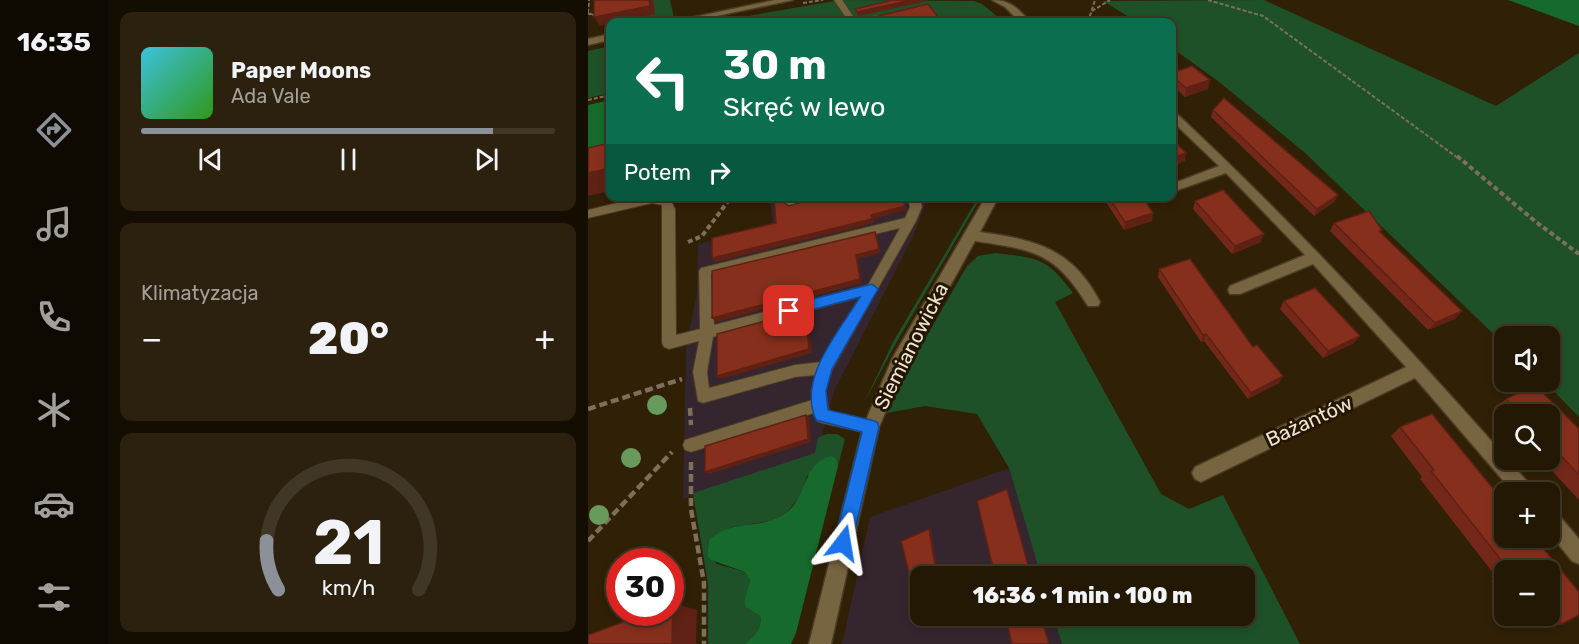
<!DOCTYPE html>
<html lang="pl">
<head>
<meta charset="utf-8">
<style>
  :root { --surface:#231804; --page:#2b210e; --text:#f1f3f6; --muted:#a3a09a; --line:#403726; --accent:#8c9099 }
  body { margin:0; font-family:Rubik,sans-serif; background:var(--page); color:var(--text); height:100vh; display:flex; flex-direction:column; font-size:22px; white-space:nowrap }
  * { box-sizing:border-box; margin:0 }
  p { font-size:20px; color:var(--muted) }
  .icon { flex:none; width:33px; height:33px; fill:none; stroke:currentColor; stroke-width:2; stroke-linecap:round; stroke-linejoin:round }
  .map { position:relative; flex:1; overflow:hidden }
  .panel { display:flex; flex-direction:column; gap:12px; padding:12px; background:#130d02; width:480px }
  .panel>* { flex:none }
  .guide { position:absolute; left:18px; top:18px; width:570px; height:183px; border-radius:12px; box-shadow:0 3px 9px #0003,0 0 0 2px var(--line); background:#0b6e4f; color:#fff; overflow:hidden }
  .controls { position:absolute; left:906px; top:326px; display:grid; gap:12px }
  .controls a { display:grid; place-items:center; width:66px; height:66px; border-radius:12px; background:var(--surface); box-shadow:0 3px 9px #0003,0 0 0 2px var(--line); font-size:30px }
  .speed { position:absolute; left:18px; top:548px; display:flex; gap:12px; font-size:30px; font-weight:700; text-align:center }
  .speed>* { display:grid; place-content:center; width:78px; height:78px; border-radius:50%; background:var(--surface); box-shadow:0 3px 9px #0003,0 0 0 2px var(--line); line-height:1 }
  .speed .limit { border:9px solid #d22; background:#fff; color:#111 }
  .pin { position:absolute; display:grid; place-items:center; width:51px; height:51px; color:#fff; margin:-26px; border-radius:12px; box-shadow:0 3px 9px #0006 }
  .me { position:absolute; width:66px; margin:-33px; rotate:14deg; stroke-linejoin:round; filter:drop-shadow(0 0 4px #0008) }
  .turn { display:flex; align-items:center; gap:21px; height:126px; padding:0 18px; font-size:27px }
  .turn .icon { width:78px; height:78px; stroke-width:2.5 }
  .turn b { display:block; font-size:42px; line-height:51px }
  .then { display:flex; align-items:center; height:57px; padding:0 18px; background:#0003; gap:12px; font-size:22px }
  .big { font-size:45px; font-weight:800; line-height:1.1 }
  .panel .card { flex:1; display:flex; flex-direction:column; justify-content:center; gap:9px; min-width:0; padding:0 21px; border-radius:12px; background:var(--page) }
  .panel .dial { align-items:center; gap:0 }
  .dial svg { height:156px; overflow:visible; fill:none; stroke:var(--line); stroke-width:7; stroke-linecap:round; text-anchor:middle }
  .dial text { fill:var(--text); stroke:none }
  .song { display:flex; align-items:center; gap:18px }
  .cover { width:72px; height:72px; border-radius:9px; background:linear-gradient(135deg,hsl(190 70% 55%),hsl(110 70% 35%)) }
  .played { height:6px; border-radius:3px; background:linear-gradient(90deg,var(--accent) 85%,var(--line) 85%) }
  .keys { display:flex; justify-content:space-around; direction:ltr }
  .heat { display:flex; justify-content:space-between; align-items:center; font-size:33px; direction:ltr }
  .trip { position:absolute; left:322px; top:566px; width:345px; height:60px; border-radius:12px; background:var(--surface); box-shadow:0 3px 9px #0003,0 0 0 2px var(--line); font-weight:800; line-height:60px; text-align:center }
  main { display:flex; flex:1; min-height:0 }
  .dock { display:flex; flex-direction:column; width:108px; justify-content:space-around; align-items:center; background:#0e0a02; color:var(--muted) }
  .dock .icon { width:42px; height:42px }
  .dock .current { color:var(--accent) }
  .dock b { font-size:27px; color:var(--text) }
  .map>svg:first-child { display:block }
  .industrial { fill:#35252e }
  .green { fill:#1e5128 }
  .forest { fill:#166b2c }
  .lines { fill:none; stroke-linecap:round; stroke-linejoin:round }
  .service-casing { stroke:#4a3b23; stroke-width:2 }
  .minor-casing { stroke:#4a3b23; stroke-width:3 }
  .path-far2 { stroke:#7d705a; stroke-width:2; stroke-dasharray:4 2; stroke-linecap:butt }
  .path-far1 { stroke:#7d705a; stroke-width:4; stroke-dasharray:5 3; stroke-linecap:butt }
  .path { stroke:#7d705a; stroke-width:4.5; stroke-dasharray:8 4; stroke-linecap:butt }
  .service { fill:#776441; fill-rule:evenodd }
  .minor { fill:#776441; fill-rule:evenodd }
  .tree { fill:#689a5e }
  .wall { fill:#742819 }
  .shaded-wall { fill:#5e2114 }
  .building { fill:#872f1d; stroke:#5e2114; stroke-width:1.5 }
  .route { fill:#1a73e8; stroke:#114b97; stroke-width:1.5 }
  .labels { text-anchor:middle; dominant-baseline:central; stroke-width:6; stroke-linejoin:round; paint-order:stroke }
  .street-label { font-size:20px; fill:#eee4d5; stroke:#251600 }
</style>
</head>
<body>
<main>
<nav class="dock">
<b>16:35</b>
<svg class="icon current" aria-label="directions" viewBox="0 0 24 24"><path d="M12 3l9 9-9 9-9-9zM9 14v-3h6M13 9l2 2-2 2"/></svg>
<svg class="icon" aria-label="music" viewBox="0 0 24 24"><path d="M9 18V5l10-2v13"/><circle cx="6" cy="18" r="3"/><circle cx="16" cy="16" r="3"/></svg>
<svg class="icon" aria-label="phone" viewBox="0 0 24 24"><path d="M5 4h4l2 5-3 2q2 4 5 5l2-3 5 2v4C11 20 4 13 5 4z"/></svg>
<svg class="icon" aria-label="climate" viewBox="0 0 24 24"><path d="M12 3v18M4 7l16 10M4 17L20 7"/></svg>
<svg class="icon" aria-label="car" viewBox="0 0 24 24"><path d="M5 17H2v-5l4-1 3-4h7l3 4 3 1v5h-3M9 17h6M6 11h13"/><circle cx="7" cy="17" r="2"/><circle cx="17" cy="17" r="2"/></svg>
<svg class="icon" aria-label="filters" viewBox="0 0 24 24"><path d="M4 7h16M4 17h16"/><circle cx="9" cy="7" r="2"/><circle cx="15" cy="17" r="2"/></svg>
</nav>
<section class="panel">
<div class="card">
<div class="song"><i class="cover"></i><div><b>Paper Moons</b><p>Ada Vale</p></div></div>
<div class="played"></div>
<div class="keys"><svg class="icon" aria-label="previous" viewBox="0 0 24 24"><path d="M18 5L8 12l10 7zM5 5v14"/></svg><svg class="icon" aria-label="pause" viewBox="0 0 24 24"><path d="M8 5v14M16 5v14"/></svg><svg class="icon" aria-label="next" viewBox="0 0 24 24"><path d="M6 5l10 7-10 7zM19 5v14"/></svg></div>
</div>
<div class="card"><p>Klimatyzacja</p>
<div class="heat"><a>−</a><b class="big">20°</b><a>+</a></div>
</div>
<div class="card dial"><svg viewBox="0 0 100 80">
<path d="M14 69A42 42 0 1 1 86 69"/>
<path d="M14 69A42 42 0 0 1 8 44" stroke="#8c9099"/>
<text x="50" y="56" font-size="32" font-weight="700">21</text>
<text x="50" y="72" font-size="11">km/h</text>
</svg></div>
</section>
<div class="map">
<svg width="991" height="644" viewBox="0 0 991 644">
  <rect width="100%" height="100%" fill="#2f2006"/>
  <g class="industrial">
    <polygon points="182,197 336,197 338,202 325,237 247,389 228,456 95,499 98,346 109,293 110,244 185,225"/>
    <polygon points="421,468 453,576 333,576 333,615 465,615 474,644 254,644 282,517"/>
  </g>
  <g class="green">
    <polygon points="64,0 82,0 86,18 67,22 27,22"/>
    <polygon points="252,0 386,1 394,4 416,22 126,22"/>
    <polygon points="676,0 908,106 991,53 991,417 956,381 962,381 962,336 916,336 916,344 716,152 630,81 584,48 584,22 549,22 515,1"/>
    <polygon points="22,46 22,93 0,98 0,51"/>
    <polygon points="393,197 308,343 276,403 305,342 388,201"/>
    <path d="M407 253C450 258 458 257 485 293L467 302 573 494 601 509 635 495 712 644H474L465 615H657V576H453L421 468 389 414 337 406 294 414 379 266 390 256Z"/>
    <path d="M238 434H249L257 439 250 466 249 460 219 476 214 494 199 512 187 520 145 527 121 540 119 555 129 564 157 572 160 576 162 580 156 601 162 609 172 616C175 628 166 636 157 644H120V584L105 493 227 453 230 438Z"/>
  </g>
  <g class="forest">
    <polygon points="920,0 991,0 991,26"/>
    <polygon points="22,100 22,149 0,154 0,105"/>
    <path d="M244 456 249 460 250 466 208 633 203 644H157C166 636 175 628 172 616L158 607 156 601 162 580 157 572 123 560 119 555 121 540C146 517 175 531 199 512 220 496 215 461 244 456Z"/>
  </g>
  <g class="lines">
    <defs>
      <g id="service">
        <polygon points="246,0 254,0 267,19 291,15 295,17 277,22 261,22"/>
        <path d="M58 196 82 199 87 209 88 335 112 329 111 271 113 268 317 218 322 207 319 196H331L334 207 328 221 244 370 237 391 241 411 288 422 291 427 288 432 283 434 234 423 229 421 226 413 103 452 97 450 95 445 97 440 224 400 223 391 228 375 207 377 115 403 110 401 105 372 111 341 81 349 76 347 74 343V205L64 203 0 218V210ZM312 228 280 285 126 325 123 274ZM272 297 233 362 207 365 121 388 119 372 125 337Z"/>
        <polygon points="216,196 237,196 236,199 203,208 197,204 199,201"/>
      </g>
      <g id="minor">
        <polygon points="187,0 205,0 100,22 83,22"/>
        <path d="M404 0C422 0 430 8 442 22H432L417 7Z"/>
        <polygon points="22,34 22,40 0,45 0,39"/>
        <path d="M584 112 588 113C704 221 811 337 916 455V459H920L943 486 946 492H925L827 378 619 479 613 482 607 479 604 473 607 467 818 367 725 264 652 294H642L640 290 642 286 717 255 638 173 584 192V184L631 166 584 121Z"/>
        <path d="M398 196H411L392 232C448 240 484 248 512 302L510 306H500C467 252 446 250 387 241L317 367 291 427 243 644H221L275 427 304 359Z"/>
        <polygon points="962,511 969,513 991,539 991,564 984,561 962,534"/>
      </g>
    </defs>
    <use href="#service" class="service-casing"/>
    <use href="#minor" class="minor-casing"/>
    <g class="path-far2">
      <polyline points="620,0 675,16 870,158"/>
      <polyline points="215,3 235,0"/>
      <polyline points="504,11 522,0"/>
      <polyline points="0,13 1,0"/>
      <polyline points="8,15 1,14 9,13"/>
      <polyline points="500,22 507,0"/>
      <polyline points="0,100 22,95"/>
    </g>
    <g class="path-far1">
      <polyline points="869,156 948,222 991,254"/>
      <polyline points="100,242 114,236 144,196"/>
    </g>
    <g class="path">
      <polyline points="102,408 103,425"/>
      <polyline points="0,409 94,379"/>
      <polyline points="103,462 103,509 116,583 116,644"/>
      <polyline points="0,541 84,452"/>
    </g>
    <use href="#service" class="service"/>
    <use href="#minor" class="minor"/>
  </g>
  <g class="tree">
    <circle cx="69" cy="405" r="10"/>
    <circle cx="43" cy="458" r="10"/>
    <circle cx="11" cy="515" r="10"/>
  </g>
  <g class="wall">
    <polygon points="584,73 622,80 620,89 597,97 584,85"/>
    <polygon points="625,110 750,195 746,202 726,216 623,117"/>
    <polygon points="514,196 554,196 564,221 536,230"/>
    <polygon points="607,201 673,242 644,254 605,209"/>
    <polygon points="746,223 794,230 792,232 874,311 867,319 840,330 742,231"/>
    <polygon points="571,269 691,383 660,399 616,341 613,342 570,277"/>
    <polygon points="696,301 766,343 735,358 692,309"/>
    <polygon points="947,385 991,429 991,500 953,459 962,459 962,414 916,414 916,420 906,408 918,399"/>
    <polygon points="844,414 916,502 916,537 946,537 991,592 991,615 974,624 956,628 947,615 962,615 962,570 916,570 916,599 903,581 909,578 832,479 834,477 803,436 812,427"/>
    <polygon points="928,615 943,615 930,618"/>
  </g>
  <g class="shaded-wall">
    <polygon points="61,0 65,0 67,14 27,22 22,22 22,23 12,26 6,17"/>
    <polygon points="324,0 336,0 336,2 270,16 269,12"/>
    <polygon points="622,80 620,89 597,97 598,88"/>
    <polygon points="598,153 597,161 584,166 584,158"/>
    <polygon points="22,168 22,191 0,196 0,173"/>
    <polygon points="750,195 746,202 726,216 729,209"/>
    <polygon points="195,196 206,196 198,199 195,204 192,200"/>
    <polygon points="314,196 318,210 285,219 286,223 128,262 124,258 283,215"/>
    <polygon points="565,213 564,221 536,230 537,222"/>
    <polygon points="287,232 293,253 270,259 274,283 128,322 124,318 268,255"/>
    <polygon points="676,234 673,242 644,254 647,246"/>
    <polygon points="217,310 220,314 224,353 133,379 129,376"/>
    <polygon points="874,311 867,319 840,330 847,323"/>
    <polygon points="618,334 616,341 613,342 615,335"/>
    <polygon points="772,336 766,343 735,358 740,351"/>
    <polygon points="695,376 691,383 660,399 663,393"/>
    <polygon points="218,415 221,418 223,442 121,474 117,472"/>
    <polygon points="341,529 343,531 350,574 344,576 337,576"/>
    <polygon points="333,577 333,580 325,583 323,581"/>
    <polygon points="85,603 109,610 108,644 84,644"/>
  </g>
  <g class="building">
    <polygon points="6,0 61,0 62,6 6,17"/>
    <polygon points="305,0 324,0 269,12 267,9"/>
    <polygon points="340,4 354,22 275,22 274,20"/>
    <polygon points="604,66 622,80 598,88 584,76 584,73"/>
    <polygon points="636,98 750,195 729,209 625,110"/>
    <polygon points="584,139 598,153 584,158"/>
    <polygon points="22,143 22,168 0,173 0,148"/>
    <polygon points="635,190 676,234 647,246 607,201"/>
    <polygon points="186,196 195,196 192,200 201,206 235,196 314,196 317,206 283,215 284,219 124,258 124,238 188,223"/>
    <polygon points="520,196 554,196 565,213 537,222"/>
    <polygon points="781,211 794,230 791,231 874,311 847,323 746,223"/>
    <polygon points="287,232 291,249 268,255 272,279 124,318 124,271"/>
    <polygon points="602,259 665,347 669,345 695,376 663,393 618,334 615,335 571,269"/>
    <polygon points="727,288 772,336 740,351 696,301"/>
    <polygon points="217,310 221,349 129,376 129,334"/>
    <polygon points="947,385 991,429 991,475 962,444 962,414 933,414 918,399"/>
    <polygon points="844,414 916,502 916,537 946,537 991,592 991,615 974,624 962,609 962,570 921,570 843,471 846,470 812,427"/>
    <polygon points="218,415 220,439 117,472 117,446"/>
    <polygon points="419,489 443,576 407,576 389,501"/>
    <polygon points="341,529 348,572 337,576 333,576 333,577 323,581 313,541"/>
    <polygon points="85,603 84,644 0,644 0,635 62,612 82,612 82,605"/>
    <polygon points="417,615 453,615 461,644 424,644"/>
  </g>
  <path class="route" d="M284 284 290 289 244 369 238 391 240 410 283 420 289 422 291 427 264 543 261 549 255 552 249 549 246 543 274 432 228 420C209 378 251 332 272 297L201 316 195 311 201 305Z"/>
  <g class="labels">
    <g class="street-label">
      <text transform="translate(323 346) rotate(-63)">Siemianowicka</text>
      <text transform="translate(721 421) rotate(-25)">Bażantów</text>
    </g>
  </g>
</svg>
<div class="controls">
<a><svg class="icon" aria-label="sound" viewBox="0 0 24 24"><path d="M4 9h4l5-4v14l-5-4H4zM17 9q2 3 0 6"/></svg></a>
<a><svg class="icon" aria-label="search" viewBox="0 0 24 24"><circle cx="10" cy="10" r="6"/><path d="M15 15l6 6"/></svg></a>
<a>+</a>
<a>−</a>
</div>
<div class="speed"><div class="limit">30</div></div>
<div class="pin" style="left:201px;top:311px;background:#d93025"><svg class="icon" aria-label="arrive" viewBox="0 0 24 24"><path d="M6 21V4h12l-3 4 3 4H6"/></svg></div>
<svg class="me" style="left:255px;top:543px" viewBox="-20 -20 40 40"><path d="M0-17L14 15 0 8-14 15z" fill="#1a73e8" stroke="#fff" stroke-width="4"/></svg>
<div class="trip">16:36 · 1 min · 100 m</div>
<div class="guide">
<div class="turn"><svg class="icon" aria-label="left" viewBox="0 0 24 24"><path d="M17 20v-9H6M10 6l-5 5 5 5"/></svg><div><b>30 m</b>Skręć w lewo</div></div>
<div class="then">Potem<svg class="icon" aria-label="right" viewBox="0 0 24 24"><path d="M7 20v-9h11M14 6l5 5-5 5"/></svg></div>
</div>
</div>
</main>
</body>
</html>
